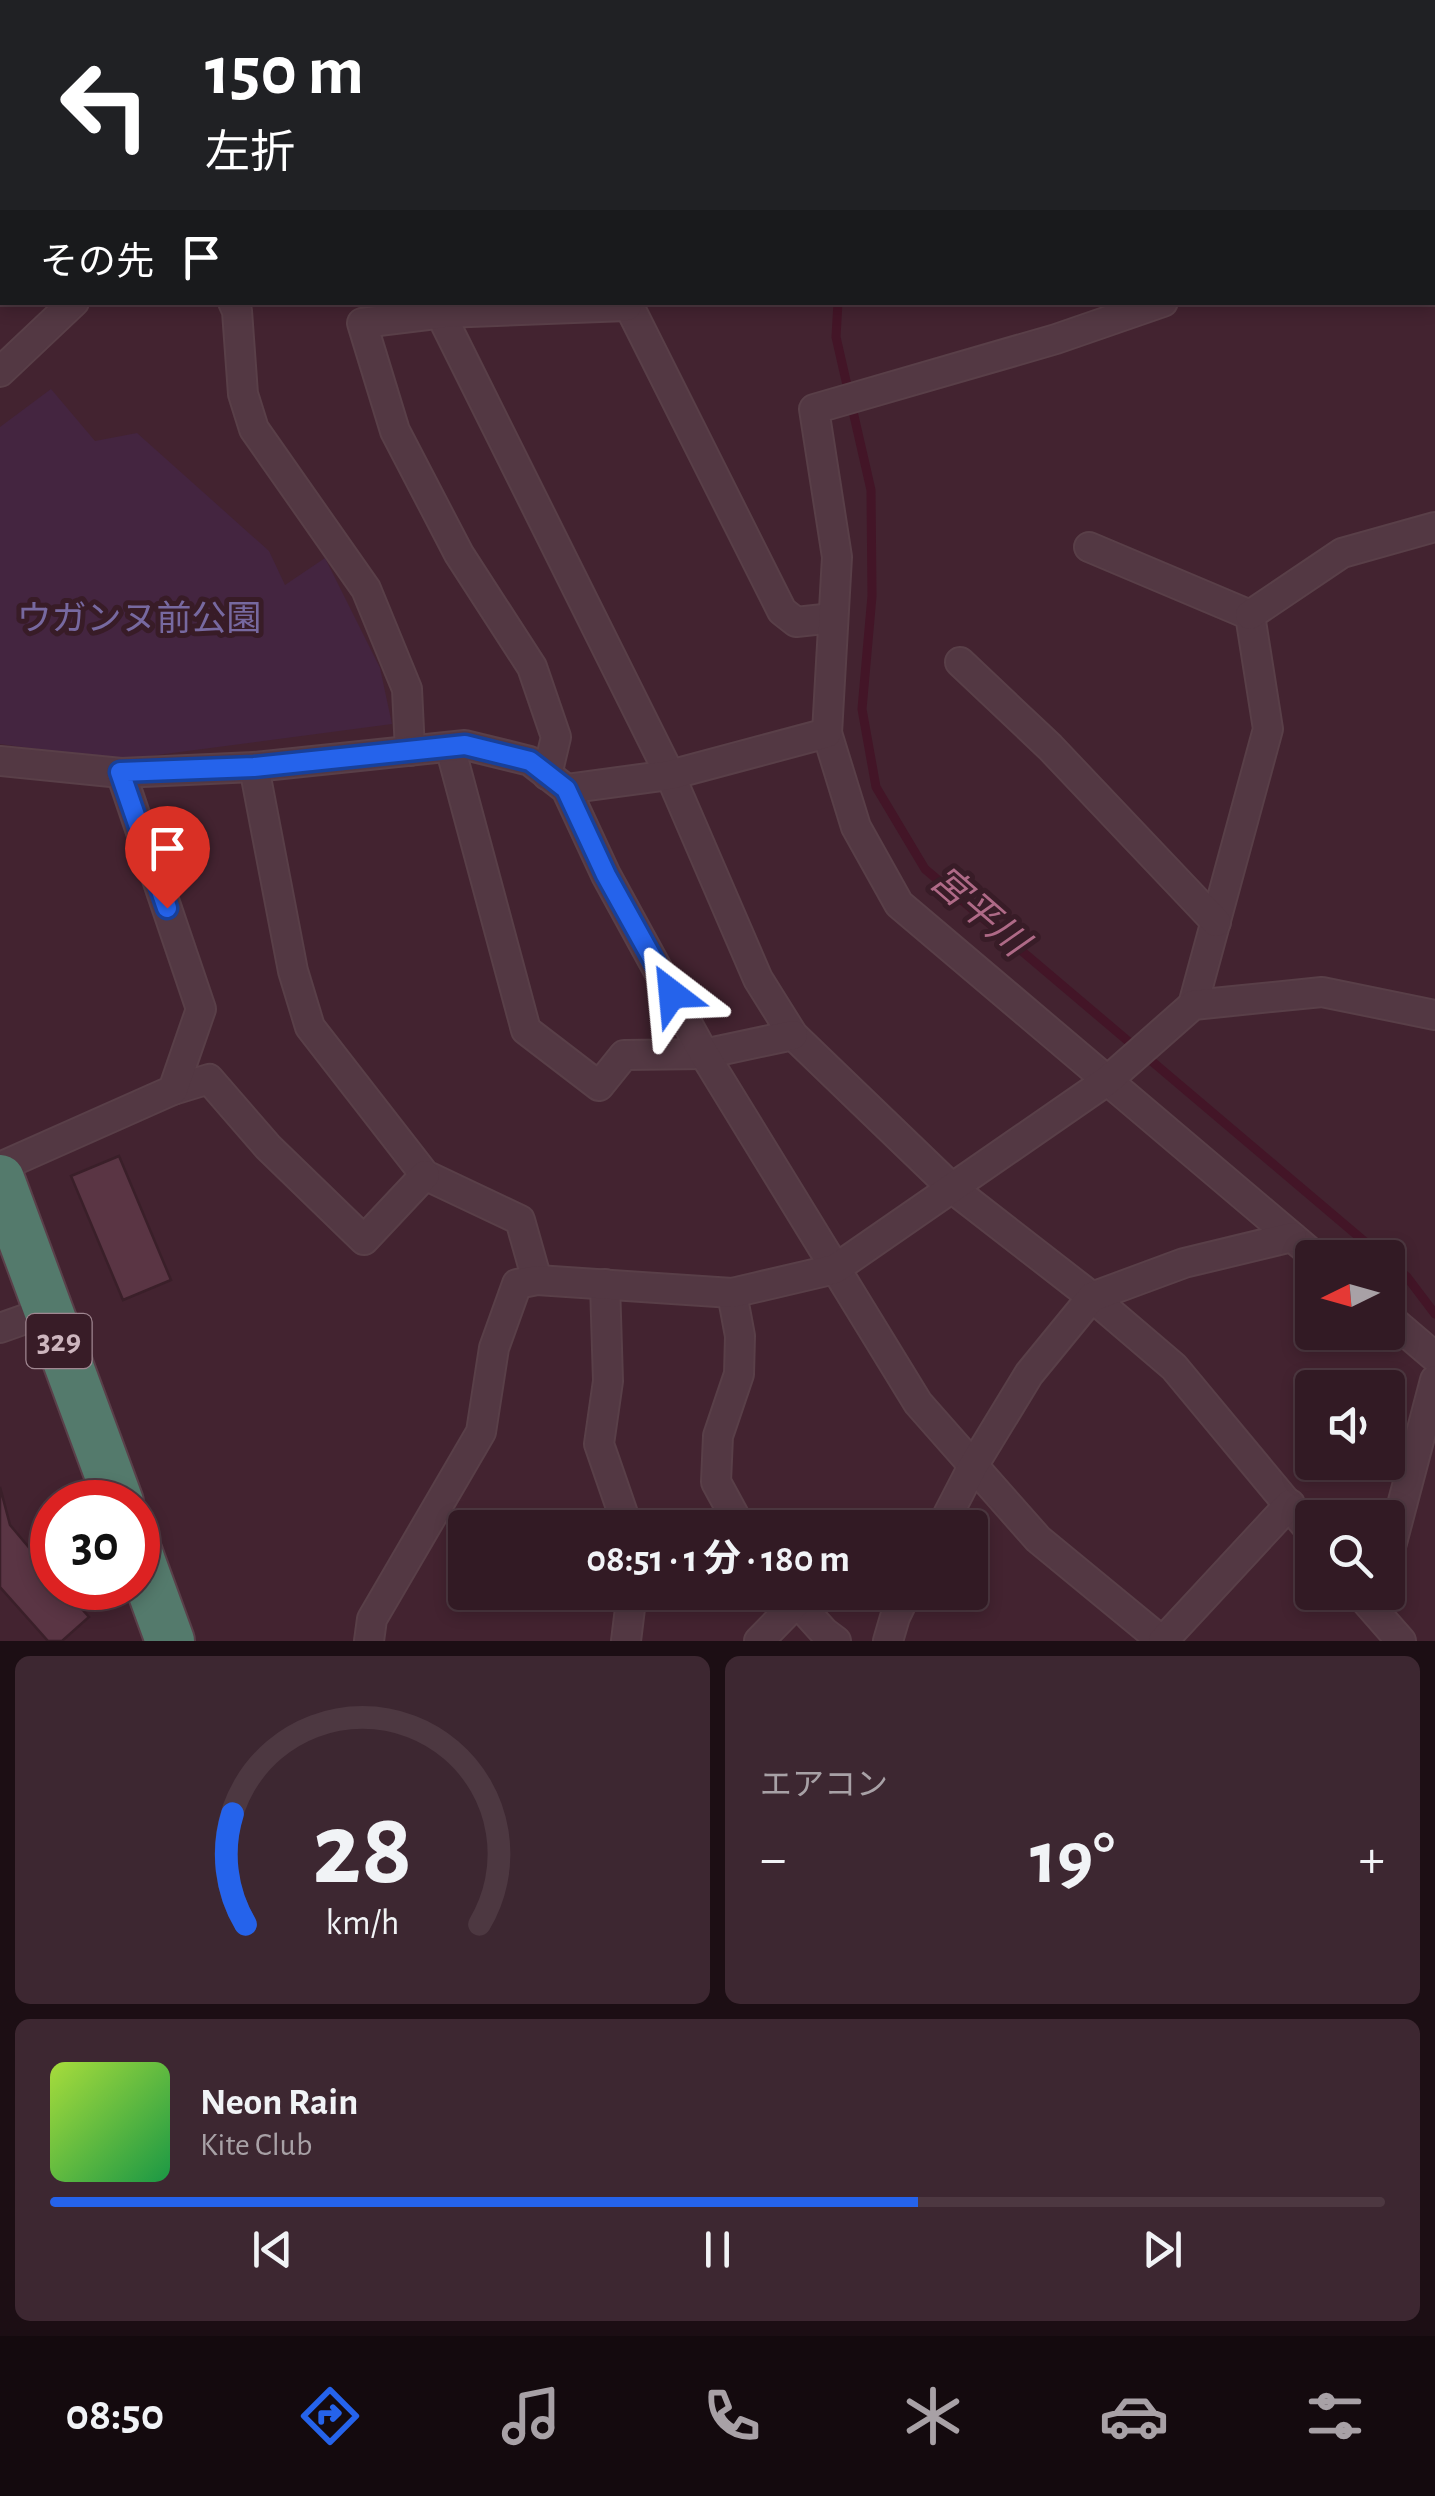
<!DOCTYPE html>
<html lang="ja">
<head>
<meta charset="utf-8">
<style>
  :root { --surface:#321a24; --page:#3d2731; --text:#f1f3f6; --muted:#a8a1a6; --line:#4d3841; --accent:#2563eb }
  body { margin:0; font-family:"Alegreya Sans","Noto Sans JP",sans-serif; background:var(--page); color:var(--text); height:100vh; display:flex; flex-direction:column; font-size:38px; white-space:nowrap }
  * { box-sizing:border-box; margin:0 }
  p { font-size:32px; color:var(--muted) }
  .icon { flex:none; width:55px; height:55px; fill:none; stroke:currentColor; stroke-width:2; stroke-linecap:round; stroke-linejoin:round }
  .map { position:relative; height:1641px; overflow:hidden }
  .sheet { display:flex; flex-direction:column; gap:15px; padding:15px; background:#1c0e14; flex:1 }
  .sheet>* { flex:none }
  .top-card { position:absolute; left:0px; top:0px; width:1435px; height:305px; box-shadow:0 5px 15px #0003,0 0 0 2px var(--line); background:#202124; color:#fff; overflow:hidden }
  .needle { width:65px; rotate:265deg }
  .controls { position:absolute; left:1295px; top:1240px; display:grid; gap:20px }
  .controls a { display:grid; place-items:center; width:110px; height:110px; border-radius:10px; background:var(--surface); box-shadow:0 5px 15px #0003,0 0 0 2px var(--line); font-size:50px }
  .speed { position:absolute; left:30px; top:1480px; display:flex; gap:20px; font-size:50px; font-weight:700; text-align:center }
  .speed>* { display:grid; place-content:center; width:130px; height:130px; border-radius:50%; background:var(--surface); box-shadow:0 5px 15px #0003,0 0 0 2px var(--line); line-height:1 }
  .speed .limit { border:15px solid #d22; background:#fff; color:#111 }
  .pin { position:absolute; display:grid; place-items:center; width:85px; height:85px; color:#fff; margin:-102px -42px; border-radius:50% 50% 50% 0; rotate:-45deg; box-shadow:0 0 10px #0007 }
  .pin .icon { rotate:45deg }
  .me { position:absolute; width:110px; margin:-55px; rotate:331deg; stroke-linejoin:round; filter:drop-shadow(0 0 8px #0008) }
  .turn { display:flex; align-items:center; gap:35px; height:210px; padding:0 40px; font-size:45px }
  .turn .icon { width:130px; height:130px; stroke-width:2.5 }
  .turn b { display:block; font-size:70px; line-height:85px }
  .then { display:flex; align-items:center; height:95px; padding:0 40px; background:#0003; gap:20px; font-size:38px }
  .big { font-size:75px; font-weight:700; line-height:1.1 }
  .sheet .tile { flex:1; display:flex; flex-direction:column; justify-content:center; gap:15px; min-width:0; padding:0 35px; border-radius:15px; background:var(--page) }
  .sheet .dial { align-items:center; gap:0 }
  .dial svg { height:260px; overflow:visible; fill:none; stroke:var(--line); stroke-width:7; stroke-linecap:round; text-anchor:middle }
  .dial text { fill:var(--text); stroke:none }
  .song { display:flex; align-items:center; gap:30px }
  .cover { width:120px; height:120px; border-radius:15px; background:linear-gradient(135deg,hsl(80 70% 55%),hsl(140 70% 35%)) }
  .played { height:10px; border-radius:5px; background:linear-gradient(90deg,var(--accent) 65%,var(--line) 65%) }
  .keys { display:flex; justify-content:space-around; direction:ltr }
  .heat { display:flex; justify-content:space-between; align-items:center; font-size:55px; direction:ltr }
  .sheet .tiles { flex:1; display:grid; gap:15px; grid-template-columns:1fr 1fr }
  .tile:last-child { grid-column:span 2 }
  .trip { position:absolute; left:448px; top:1510px; width:540px; height:100px; border-radius:10px; background:var(--surface); box-shadow:0 5px 15px #0003,0 0 0 2px var(--line); font-weight:700; line-height:100px; text-align:center }
  .dock { display:flex; height:160px; justify-content:space-around; align-items:center; background:#140a0e; color:var(--muted) }
  .dock .icon { width:70px; height:70px }
  .dock .current { color:var(--accent) }
  .dock b { font-size:45px; color:var(--text) }
  .map>svg:first-child { display:block }
  .green { fill:#442540 }
  .lines { fill:none; stroke-linecap:round; stroke-linejoin:round }
  .stream { stroke:#431527; stroke-width:9 }
  .building { fill:#5a3544; stroke:#3a1f29; stroke-width:2.5 }
  .street-casing { stroke:#593f48; stroke-width:32 }
  .highway-casing { stroke:#5a404a; stroke-width:52 }
  .street { stroke:#533843; stroke-width:28 }
  .highway { stroke:#547a6c; stroke-width:48 }
  .route-casing { stroke:#184099; stroke-width:25 }
  .route { stroke:#2563eb; stroke-width:18 }
  .labels { text-anchor:middle; dominant-baseline:central; stroke-width:10; stroke-linejoin:round; paint-order:stroke }
  .shield { fill:#381c27; stroke:#a08791; stroke-width:2.5 }
  .shield-label { font-size:32px; font-weight:bold; fill:#cdb5be }
  .park-label { font-size:35px; fill:#7769a0; stroke:#381c27 }
  .water-label { font-size:38px; font-style:italic; fill:#af6a87; stroke:#381c27 }
</style>
</head>
<body>
<div class="map">
<svg width="1435" height="1641" viewBox="0 0 1435 1641">
  <rect width="100%" height="100%" fill="#432330"/>
  <polygon class="green" points="51,389 95,441 137,433 269,551 285,585 325,558 380,668 392,724 119,760 0,744 0,427"/>
  <g class="lines">
    <g class="stream">
      <polyline points="1100,2 1101,0"/>
      <polyline points="838,302 836,337 871,490 872,596 862,709 876,787 925,869 1384,1258"/>
      <polyline points="1388,1261 1407,1277 1435,1314"/>
    </g>
  </g>
  <g class="building">
    <polygon points="119,1156 171,1280 123,1300 71,1176"/>
    <polygon points="0,1487 10,1525 52,1575 52,1588 63,1588 89,1617 62,1641 48,1641 0,1587"/>
  </g>
  <g class="lines">
    <defs>
      <g id="street">
        <polyline points="379,2 382,0"/>
        <polyline points="1432,205 1435,203"/>
        <polyline points="233,302 237,311 243,394 254,429 366,589 407,689 410,751"/>
        <polyline points="441,302 446,325 670,775 758,979 793,1035 953,1189 1092,1297 1174,1367 1312,1533"/>
        <polyline points="627,302 782,611 796,622 833,618"/>
        <polyline points="0,372 74,302"/>
        <polyline points="1089,547 1250,615 1268,729 1193,1005"/>
        <polyline points="1250,615 1342,553 1435,527"/>
        <polyline points="960,662 1050,747 1216,922"/>
        <polyline points="827,733 856,827 899,904 1317,1258"/>
        <polyline points="450,747 526,1030 599,1086 624,1055 704,1054 793,1035"/>
        <polyline points="0,761 121,773 254,767 465,745 530,761 566,789 606,875 704,1054 918,1403 1038,1539 1162,1641"/>
        <polyline points="254,767 293,971 310,1027 425,1175 520,1220 537,1280"/>
        <polyline points="547,775 556,737 532,667 459,554 395,431 362,323 444,313 627,306"/>
        <polyline points="566,789 670,775 827,733 837,557 814,409 1056,339 1163,302"/>
        <polyline points="173,1090 209,1079 268,1147 364,1240 425,1175"/>
        <polyline points="0,1167 173,1090 201,1009 121,773"/>
        <polyline points="605,1284 608,1381 599,1444 628,1528"/>
        <polyline points="732,1293 740,1336 739,1374 718,1436 716,1482 741,1528"/>
        <polyline points="1388,1317 1435,1357"/>
        <polyline points="0,1328 48,1311"/>
        <polyline points="941,1528 973,1466 1029,1374 1092,1297 1184,1263 1292,1237"/>
        <polyline points="1388,1558 1435,1380"/>
        <polyline points="788,1592 824,1632 836,1641"/>
        <polyline points="1358,1592 1401,1641"/>
        <polyline points="369,1641 372,1619 481,1432 494,1348 517,1284 537,1280 732,1293 835,1269 1108,1080 1193,1005 1322,992 1435,1015"/>
        <polyline points="626,1641 632,1592"/>
        <polyline points="759,1641 797,1602"/>
        <polyline points="888,1641 895,1617 907,1592"/>
        <polyline points="1163,1641 1290,1504"/>
      </g>
      <g id="highway">
        <polyline points="0,1179 119,1502"/>
        <polyline points="138,1553 170,1641"/>
      </g>
    </defs>
    <use href="#street" class="street-casing"/>
    <use href="#highway" class="highway-casing"/>
    <use href="#street" class="street"/>
    <use href="#highway" class="highway"/>
  </g>
  <g class="lines">
    <defs>
      <polyline id="route" points="167,908 120,772 254,767 465,745 530,761 566,789 606,875 672,994"/>
    </defs>
    <use href="#route" class="route-casing"/>
    <use href="#route" class="route"/>
  </g>
  <g class="labels">
    <rect class="shield" x="26.5" y="1314" width="65" height="54" rx="8"/>
    <g class="shield-label">
      <text x="59" y="1341">329</text>
    </g>
    <g class="park-label">
      <text x="139" y="619">ウガンヌ前公園</text>
    </g>
    <g class="water-label">
      <text transform="translate(978 912) rotate(41)">宮平川</text>
    </g>
  </g>
</svg>
<div class="controls">
<a><svg class="needle" viewBox="-14 -14 28 28"><path d="M0-13l5 13h-10z" fill="#e53935"/><path d="M0 13l5-13h-10z" fill="#a8a1a6"/></svg></a>
<a><svg class="icon" aria-label="sound" viewBox="0 0 24 24"><path d="M4 9h4l5-4v14l-5-4H4zM17 9q2 3 0 6"/></svg></a>
<a><svg class="icon" aria-label="search" viewBox="0 0 24 24"><circle cx="10" cy="10" r="6"/><path d="M15 15l6 6"/></svg></a>
</div>
<div class="speed"><div class="limit">30</div></div>
<div class="pin" style="left:167px;top:908px;background:#d93025"><svg class="icon" aria-label="arrive" viewBox="0 0 24 24"><path d="M6 21V4h12l-3 4 3 4H6"/></svg></div>
<svg class="me" style="left:672px;top:994px" viewBox="-20 -20 40 40"><path d="M0-17L14 15 0 8-14 15z" fill="#2563eb" stroke="#fff" stroke-width="4"/></svg>
<div class="trip">08:51 · 1 分 · 180 m</div>
<div class="top-card">
<div class="turn"><svg class="icon" aria-label="left" viewBox="0 0 24 24"><path d="M17 20v-9H6M10 6l-5 5 5 5"/></svg><div><b>150 m</b>左折</div></div>
<div class="then">その先<svg class="icon" aria-label="arrive" viewBox="0 0 24 24"><path d="M6 21V4h12l-3 4 3 4H6"/></svg></div>
</div>
</div>
<section class="sheet">
<div class="tiles">
<div class="tile dial"><svg viewBox="0 0 100 80">
<path d="M14 69A42 42 0 1 1 86 69"/>
<path d="M14 69A42 42 0 0 1 10 35" stroke="#2563eb"/>
<text x="50" y="56" font-size="32" font-weight="700">28</text>
<text x="50" y="72" font-size="11">km/h</text>
</svg></div>
<div class="tile"><p>エアコン</p>
<div class="heat"><a>−</a><b class="big">19°</b><a>+</a></div>
</div>
<div class="tile">
<div class="song"><i class="cover"></i><div><b>Neon Rain</b><p>Kite Club</p></div></div>
<div class="played"></div>
<div class="keys"><svg class="icon" aria-label="previous" viewBox="0 0 24 24"><path d="M18 5L8 12l10 7zM5 5v14"/></svg><svg class="icon" aria-label="pause" viewBox="0 0 24 24"><path d="M8 5v14M16 5v14"/></svg><svg class="icon" aria-label="next" viewBox="0 0 24 24"><path d="M6 5l10 7-10 7zM19 5v14"/></svg></div>
</div>
</div>
</section>
<nav class="dock">
<b>08:50</b>
<svg class="icon current" aria-label="directions" viewBox="0 0 24 24"><path d="M12 3l9 9-9 9-9-9zM9 14v-3h6M13 9l2 2-2 2"/></svg>
<svg class="icon" aria-label="music" viewBox="0 0 24 24"><path d="M9 18V5l10-2v13"/><circle cx="6" cy="18" r="3"/><circle cx="16" cy="16" r="3"/></svg>
<svg class="icon" aria-label="phone" viewBox="0 0 24 24"><path d="M5 4h4l2 5-3 2q2 4 5 5l2-3 5 2v4C11 20 4 13 5 4z"/></svg>
<svg class="icon" aria-label="climate" viewBox="0 0 24 24"><path d="M12 3v18M4 7l16 10M4 17L20 7"/></svg>
<svg class="icon" aria-label="car" viewBox="0 0 24 24"><path d="M5 17H2v-5l4-1 3-4h7l3 4 3 1v5h-3M9 17h6M6 11h13"/><circle cx="7" cy="17" r="2"/><circle cx="17" cy="17" r="2"/></svg>
<svg class="icon" aria-label="filters" viewBox="0 0 24 24"><path d="M4 7h16M4 17h16"/><circle cx="9" cy="7" r="2"/><circle cx="15" cy="17" r="2"/></svg>
</nav>
</body>
</html>
